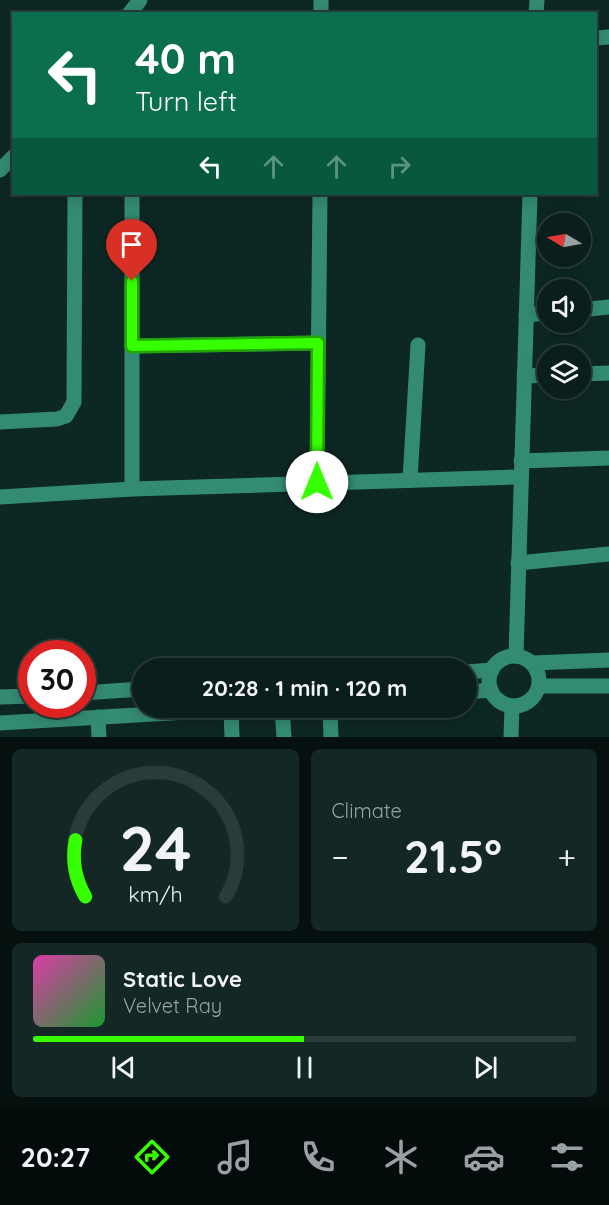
<!DOCTYPE html>
<html lang="en">
<head>
<meta charset="utf-8">
<style>
  :root { --surface:#0a1e1b; --page:#132724; --text:#f1f3f6; --muted:#99a2a3; --line:#2a3c3a; --accent:#36ff00 }
  body { margin:0; font-family:Quicksand,sans-serif; background:var(--page); color:var(--text); height:100vh; display:flex; flex-direction:column; font-size:22px; white-space:nowrap }
  * { box-sizing:border-box; margin:0 }
  p { font-size:20px; color:var(--muted) }
  .icon { flex:none; width:33px; height:33px; fill:none; stroke:currentColor; stroke-width:2; stroke-linecap:round; stroke-linejoin:round }
  .map { position:relative; height:737px; overflow:hidden }
  .panel { display:flex; flex-direction:column; gap:12px; padding:12px; background:#06100f; flex:1 }
  .panel>* { flex:none }
  .hud { position:absolute; left:12px; top:12px; width:585px; height:183px; border-radius:0px; box-shadow:0 3px 15px #0003,0 0 0 2px var(--line); background:#0b6e4f; color:#fff; overflow:hidden }
  .needle { width:39px; rotate:280deg }
  .controls { position:absolute; left:537px; top:213px; display:grid; gap:12px }
  .controls a { display:grid; place-items:center; width:54px; height:54px; border-radius:50%; background:var(--surface); box-shadow:0 3px 15px #0003,0 0 0 2px var(--line); font-size:30px }
  .speed { position:absolute; left:18px; top:640px; display:flex; gap:12px; font-size:30px; font-weight:700; text-align:center }
  .speed>* { display:grid; place-content:center; width:78px; height:78px; border-radius:50%; background:var(--surface); box-shadow:0 3px 15px #0003,0 0 0 2px var(--line); line-height:1 }
  .speed .limit { border:9px solid #d22; background:#fff; color:#111 }
  .pin { position:absolute; display:grid; place-items:center; width:51px; height:51px; color:#fff; margin:-62px -26px; border-radius:50% 50% 50% 0; rotate:-45deg; box-shadow:0 0 6px #0007 }
  .pin .icon { rotate:45deg }
  .me { position:absolute; width:66px; margin:-33px; rotate:0deg; stroke-linejoin:round; filter:drop-shadow(0 0 4px #0008) }
  .turn { display:flex; align-items:center; gap:21px; height:126px; padding:0 24px; font-size:27px }
  .turn .icon { width:78px; height:78px; stroke-width:2.5 }
  .turn b { display:block; font-size:42px; line-height:51px }
  .lanes { display:flex; align-items:center; height:57px; padding:0 24px; background:#0003; justify-content:center; gap:30px; direction:ltr }
  .lanes .off { opacity:.35 }
  .big { font-size:45px; font-weight:700; line-height:1.1 }
  .panel .tile { flex:1; display:flex; flex-direction:column; justify-content:center; gap:9px; min-width:0; padding:0 21px; border-radius:9px; background:var(--page) }
  .panel .dial { align-items:center; gap:0 }
  .dial svg { height:156px; overflow:visible; fill:none; stroke:var(--line); stroke-width:7; stroke-linecap:round; text-anchor:middle }
  .dial text { fill:var(--text); stroke:none }
  .song { display:flex; align-items:center; gap:18px }
  .cover { width:72px; height:72px; border-radius:9px; background:linear-gradient(135deg,hsl(320 70% 55%),hsl(130 70% 35%)) }
  .played { height:6px; border-radius:3px; background:linear-gradient(90deg,var(--accent) 50%,var(--line) 50%) }
  .keys { display:flex; justify-content:space-around; direction:ltr }
  .heat { display:flex; justify-content:space-between; align-items:center; font-size:33px; direction:ltr }
  .panel .tiles { flex:1; display:grid; gap:12px; grid-template-columns:1fr 1fr }
  .tile:last-child { grid-column:span 2 }
  .trip { position:absolute; left:132px; top:658px; width:345px; height:60px; border-radius:30px; background:var(--surface); box-shadow:0 3px 15px #0003,0 0 0 2px var(--line); font-weight:700; line-height:60px; text-align:center }
  .menu { display:flex; height:96px; justify-content:space-around; align-items:center; background:#040c0b; color:var(--muted) }
  .menu .icon { width:42px; height:42px }
  .menu .on { color:var(--accent) }
  .menu b { font-size:27px; color:var(--text) }
  .map>svg:first-child { display:block }
  .lines { fill:none; stroke-linecap:round; stroke-linejoin:round }
  .minor { stroke:#348b73; stroke-width:15 }
  .route-casing { stroke:#23a600; stroke-width:15 }
  .route { stroke:#36ff00; stroke-width:10 }
</style>
</head>
<body>
<div class="map">
<svg width="609" height="737" viewBox="0 0 609 737">
  <rect width="100%" height="100%" fill="#0d2824"/>
  <g class="lines">
    <g class="minor">
      <polyline points="129,14 140,0"/>
      <polyline points="321,14 321,0"/>
      <polyline points="536,14 537,0"/>
      <polyline points="596,38 609,37"/>
      <polyline points="0,170 14,156"/>
      <polyline points="132,194 132,489"/>
      <polyline points="580,310 609,307"/>
      <polyline points="526,315 548,313"/>
      <polyline points="132,346 318,343"/>
      <polyline points="580,374 609,373"/>
      <polyline points="524,376 548,375"/>
      <polyline points="0,422 57,419 66,416 74,402 75,194"/>
      <polyline points="521,461 609,458"/>
      <polyline points="410,480 418,345"/>
      <polyline points="317,482 320,194"/>
      <polyline points="0,497 132,489 520,477"/>
      <polyline points="518,563 609,554"/>
      <polyline points="516,656 530,194"/>
      <circle cx="514" cy="681" r="25"/>
      <polyline points="532,663 609,660"/>
      <polyline points="466,672 492,670"/>
      <polyline points="539,686 609,686"/>
      <polyline points="466,692 491,690"/>
      <polyline points="82,693 142,689"/>
      <polyline points="0,697 32,696"/>
      <polyline points="282,708 284,737"/>
      <polyline points="330,708 331,737"/>
      <polyline points="231,710 232,737"/>
      <polyline points="98,717 99,737"/>
      <polyline points="0,723 256,708"/>
      <polyline points="511,737 512,706"/>
    </g>
  </g>
  <g class="lines">
    <defs>
      <polyline id="route" points="132,281 132,346 318,343 317,482"/>
    </defs>
    <use href="#route" class="route-casing"/>
    <use href="#route" class="route"/>
  </g>
</svg>
<div class="controls">
<a><svg class="needle" viewBox="-14 -14 28 28"><path d="M0-13l5 13h-10z" fill="#e53935"/><path d="M0 13l5-13h-10z" fill="#99a2a3"/></svg></a>
<a><svg class="icon" aria-label="sound" viewBox="0 0 24 24"><path d="M4 9h4l5-4v14l-5-4H4zM17 9q2 3 0 6"/></svg></a>
<a><svg class="icon" aria-label="layers" viewBox="0 0 24 24"><path d="M12 4l9 5-9 5-9-5zM3 14l9 5 9-5"/></svg></a>
</div>
<div class="speed"><div class="limit">30</div></div>
<div class="pin" style="left:132px;top:281px;background:#d93025"><svg class="icon" aria-label="arrive" viewBox="0 0 24 24"><path d="M6 21V4h12l-3 4 3 4H6"/></svg></div>
<svg class="me" style="left:317px;top:482px" viewBox="-20 -20 40 40"><circle r="19" fill="#fff"/><path d="M0-13L10 11 0 6-10 11z" fill="#36ff00"/></svg>
<div class="trip">20:28 · 1 min · 120 m</div>
<div class="hud">
<div class="turn"><svg class="icon" aria-label="left" viewBox="0 0 24 24"><path d="M17 20v-9H6M10 6l-5 5 5 5"/></svg><div><b>40 m</b>Turn left</div></div>
<div class="lanes"><svg class="icon" aria-label="left" viewBox="0 0 24 24"><path d="M17 20v-9H6M10 6l-5 5 5 5"/></svg><svg class="icon off" aria-label="ahead" viewBox="0 0 24 24"><path d="M12 20V5M6 11l6-6 6 6"/></svg><svg class="icon off" aria-label="ahead" viewBox="0 0 24 24"><path d="M12 20V5M6 11l6-6 6 6"/></svg><svg class="icon off" aria-label="right" viewBox="0 0 24 24"><path d="M7 20v-9h11M14 6l5 5-5 5"/></svg></div>
</div>
</div>
<section class="panel">
<div class="tiles">
<div class="tile dial"><svg viewBox="0 0 100 80">
<path d="M14 69A42 42 0 1 1 86 69"/>
<path d="M14 69A42 42 0 0 1 9 40" stroke="#36ff00"/>
<text x="50" y="56" font-size="32" font-weight="700">24</text>
<text x="50" y="72" font-size="11">km/h</text>
</svg></div>
<div class="tile"><p>Climate</p>
<div class="heat"><a>−</a><b class="big">21.5°</b><a>+</a></div>
</div>
<div class="tile">
<div class="song"><i class="cover"></i><div><b>Static Love</b><p>Velvet Ray</p></div></div>
<div class="played"></div>
<div class="keys"><svg class="icon" aria-label="previous" viewBox="0 0 24 24"><path d="M18 5L8 12l10 7zM5 5v14"/></svg><svg class="icon" aria-label="pause" viewBox="0 0 24 24"><path d="M8 5v14M16 5v14"/></svg><svg class="icon" aria-label="next" viewBox="0 0 24 24"><path d="M6 5l10 7-10 7zM19 5v14"/></svg></div>
</div>
</div>
</section>
<nav class="menu">
<b>20:27</b>
<svg class="icon on" aria-label="directions" viewBox="0 0 24 24"><path d="M12 3l9 9-9 9-9-9zM9 14v-3h6M13 9l2 2-2 2"/></svg>
<svg class="icon" aria-label="music" viewBox="0 0 24 24"><path d="M9 18V5l10-2v13"/><circle cx="6" cy="18" r="3"/><circle cx="16" cy="16" r="3"/></svg>
<svg class="icon" aria-label="phone" viewBox="0 0 24 24"><path d="M5 4h4l2 5-3 2q2 4 5 5l2-3 5 2v4C11 20 4 13 5 4z"/></svg>
<svg class="icon" aria-label="climate" viewBox="0 0 24 24"><path d="M12 3v18M4 7l16 10M4 17L20 7"/></svg>
<svg class="icon" aria-label="car" viewBox="0 0 24 24"><path d="M5 17H2v-5l4-1 3-4h7l3 4 3 1v5h-3M9 17h6M6 11h13"/><circle cx="7" cy="17" r="2"/><circle cx="17" cy="17" r="2"/></svg>
<svg class="icon" aria-label="filters" viewBox="0 0 24 24"><path d="M4 7h16M4 17h16"/><circle cx="9" cy="7" r="2"/><circle cx="15" cy="17" r="2"/></svg>
</nav>
</body>
</html>
